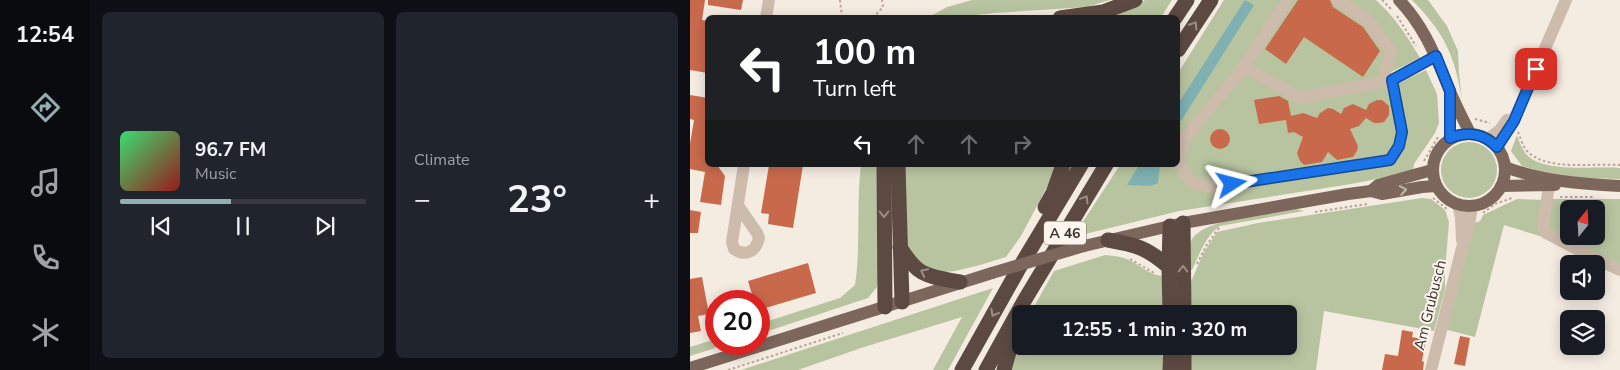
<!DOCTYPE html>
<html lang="en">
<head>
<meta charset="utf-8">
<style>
  :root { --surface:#171b24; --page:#20242c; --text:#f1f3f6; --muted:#9ea1a6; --line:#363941; --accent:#92aeb2 }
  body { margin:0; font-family:"Nunito Sans",sans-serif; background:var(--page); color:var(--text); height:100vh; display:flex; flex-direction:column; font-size:19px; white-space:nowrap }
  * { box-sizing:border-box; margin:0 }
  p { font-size:16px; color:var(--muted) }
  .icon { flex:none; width:28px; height:28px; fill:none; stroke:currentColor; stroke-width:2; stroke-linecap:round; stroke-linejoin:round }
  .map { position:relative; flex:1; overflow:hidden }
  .drawer { display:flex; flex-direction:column; gap:12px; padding:12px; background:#0d0f14; width:600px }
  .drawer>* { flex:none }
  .hud { position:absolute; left:15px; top:15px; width:475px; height:152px; border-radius:8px; box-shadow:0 2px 12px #0003; background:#202124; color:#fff; overflow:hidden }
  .needle { width:32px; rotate:18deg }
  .buttons { position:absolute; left:870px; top:200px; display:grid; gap:10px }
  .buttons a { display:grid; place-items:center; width:45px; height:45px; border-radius:8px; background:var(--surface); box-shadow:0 2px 12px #0003; font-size:25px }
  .speed { position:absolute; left:15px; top:290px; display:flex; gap:10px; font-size:25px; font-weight:700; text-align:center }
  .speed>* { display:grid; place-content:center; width:65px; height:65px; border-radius:50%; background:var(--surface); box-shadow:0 2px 12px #0003; line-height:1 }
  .speed .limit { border:8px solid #d22; background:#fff; color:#111 }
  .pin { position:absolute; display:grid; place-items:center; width:42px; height:42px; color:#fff; margin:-21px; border-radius:10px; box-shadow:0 2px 8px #0006 }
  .me { position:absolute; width:55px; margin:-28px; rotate:81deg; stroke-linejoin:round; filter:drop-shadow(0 0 4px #0008) }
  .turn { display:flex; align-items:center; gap:18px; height:105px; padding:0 25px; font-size:22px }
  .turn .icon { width:65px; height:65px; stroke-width:2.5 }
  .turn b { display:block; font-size:35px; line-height:42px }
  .lanes { display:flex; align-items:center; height:48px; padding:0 25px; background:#0003; justify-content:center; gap:25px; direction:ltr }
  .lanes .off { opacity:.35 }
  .big { font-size:38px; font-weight:700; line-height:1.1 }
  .drawer .widget { flex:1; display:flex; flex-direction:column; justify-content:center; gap:8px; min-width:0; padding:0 18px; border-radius:8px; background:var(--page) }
  .song { display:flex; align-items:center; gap:15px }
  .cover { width:60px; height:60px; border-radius:8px; background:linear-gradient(135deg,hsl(140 70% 55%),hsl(0 70% 35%)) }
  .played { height:5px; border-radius:2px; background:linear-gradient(90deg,var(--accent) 45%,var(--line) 45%) }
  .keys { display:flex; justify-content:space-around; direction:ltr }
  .heat { display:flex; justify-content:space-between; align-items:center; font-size:28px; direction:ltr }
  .drawer .tiles { flex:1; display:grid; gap:12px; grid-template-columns:repeat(2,1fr) }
  .trip { position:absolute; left:322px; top:305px; width:285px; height:50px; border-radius:8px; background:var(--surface); box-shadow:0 2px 12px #0003; font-weight:700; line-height:50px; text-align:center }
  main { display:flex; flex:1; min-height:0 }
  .menu { display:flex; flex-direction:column; width:90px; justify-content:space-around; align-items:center; background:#090b0e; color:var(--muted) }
  .menu .icon { width:35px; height:35px }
  .menu .on { color:var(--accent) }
  .menu b { font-size:22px; color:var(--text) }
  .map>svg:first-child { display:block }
  .green { fill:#b8c4a0; fill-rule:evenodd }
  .water { fill:#7fb0b2 }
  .building { fill:#c8694b }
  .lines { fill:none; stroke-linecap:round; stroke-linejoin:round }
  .path { stroke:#b9a596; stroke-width:2; stroke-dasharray:2.5 2.5; stroke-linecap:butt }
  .minor { stroke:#cdbbac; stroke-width:12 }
  .major { stroke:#7d675c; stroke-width:12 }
  .highway { stroke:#5c4a42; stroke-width:15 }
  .major-bridge { stroke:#7d675c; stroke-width:12 }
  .oneway { stroke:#9c8e87 }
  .oneway2 { stroke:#c2b5ac }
  .route-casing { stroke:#114b97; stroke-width:12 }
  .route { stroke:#1a73e8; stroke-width:9 }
  .labels { text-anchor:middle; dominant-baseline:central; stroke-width:4; stroke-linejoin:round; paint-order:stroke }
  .shield { fill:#fbf5ee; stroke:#756b66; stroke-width:1 }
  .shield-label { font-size:14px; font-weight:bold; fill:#3b302b }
  .street-label { font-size:15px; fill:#3b302b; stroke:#fbf5ee }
</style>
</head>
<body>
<main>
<nav class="menu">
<b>12:54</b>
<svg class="icon on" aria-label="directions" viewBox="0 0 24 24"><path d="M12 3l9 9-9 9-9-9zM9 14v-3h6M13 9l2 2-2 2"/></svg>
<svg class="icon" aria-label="music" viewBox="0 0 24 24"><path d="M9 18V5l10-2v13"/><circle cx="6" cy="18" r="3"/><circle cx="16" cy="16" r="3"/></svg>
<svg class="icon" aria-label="phone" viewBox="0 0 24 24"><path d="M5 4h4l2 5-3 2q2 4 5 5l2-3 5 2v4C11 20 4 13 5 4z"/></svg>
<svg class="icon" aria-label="climate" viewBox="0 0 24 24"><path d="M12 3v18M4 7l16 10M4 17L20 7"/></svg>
</nav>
<section class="drawer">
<div class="tiles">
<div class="widget">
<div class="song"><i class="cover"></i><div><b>96.7 FM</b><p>Music</p></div></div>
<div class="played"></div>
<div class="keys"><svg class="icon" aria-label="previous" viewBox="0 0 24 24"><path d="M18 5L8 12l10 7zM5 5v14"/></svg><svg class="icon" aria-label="pause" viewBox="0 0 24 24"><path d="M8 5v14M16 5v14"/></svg><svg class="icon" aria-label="next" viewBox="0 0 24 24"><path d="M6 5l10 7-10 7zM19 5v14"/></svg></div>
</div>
<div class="widget"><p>Climate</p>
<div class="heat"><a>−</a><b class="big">23°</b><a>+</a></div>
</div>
</div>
</section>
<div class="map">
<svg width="930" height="370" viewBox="0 0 930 370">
  <rect width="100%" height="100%" fill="#f4ebe1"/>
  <g class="green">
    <polygon points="282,0 420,0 397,7 304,13 286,15 278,17 237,18 257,7"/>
    <polygon points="455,0 482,0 471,17 409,18 443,7"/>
    <path d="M534 0H686C706 19 716 34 730 58L699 73 707 83 736 70 747 94 749 123 745 133 724 164 723 172 661 184 489 211 383 237 430 165H488V73Z"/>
    <path d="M722 0H738L757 26 768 51 769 74 772 99C764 53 754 33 722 0Z"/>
    <path d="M827 135C829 142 832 150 838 156 856 173 905 166 930 168V179L887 178 863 175 832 166 821 151Z"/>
    <circle cx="779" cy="170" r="28"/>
    <path d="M171 165H188L189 279 187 287 178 298 69 334V324L150 298 165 285C171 245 166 205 171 165Z"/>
    <polygon points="213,165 366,165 359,183 331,236 316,257 290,265 265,271 255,272 235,269 214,245"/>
    <polygon points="732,198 741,199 755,210 759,222 755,271 755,289 744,331 634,311 626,370 499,370 499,346 599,346 599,314 498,314 499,286 514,252 527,232 568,223"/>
    <polygon points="827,199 854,200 853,237 814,225 785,337 754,329 785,223 790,221 793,215"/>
    <path d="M862 199H930V266L858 229ZM879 209H906V236H879Z"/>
    <path d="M606 209 614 211 530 226C516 235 509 255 502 270L495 269C497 260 497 247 502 239 516 218 581 213 606 209Z"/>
    <path d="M415 255C424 256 431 256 439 260 452 266 459 275 473 276L474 314H340L364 271Z"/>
    <polygon points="303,288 258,370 243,370 272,317 171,348 108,370 51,370"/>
    <polygon points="331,330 331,346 474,346 474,370 319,370"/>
    <polygon points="26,339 26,344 38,344 0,356 0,347"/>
  </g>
  <g class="water">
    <polygon points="555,0 564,5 491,121 488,119 488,104"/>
    <polygon points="449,165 470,165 468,183 460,186 437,185"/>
  </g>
  <g class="building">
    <polygon points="0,0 15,0 12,20 18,21 18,73 0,70"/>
    <polygon points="18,0 53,0 51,10 18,5"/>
    <polygon points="608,0 640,0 643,7 673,27 690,51 673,77 614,37 596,64 575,49"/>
    <polygon points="0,95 18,98 18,165 27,165 35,176 31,205 10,202 15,172 0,169 0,144 4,120 0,119"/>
    <polygon points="589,96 598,101 601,116 613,113 627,118 630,113 638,108 643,109 651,114 654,108 663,104 676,110 679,104 687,100 692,100 699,106 699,115 694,122 689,123 684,123 676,118 669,126 660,129 668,146 667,151 663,157 647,160 638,152 632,162 614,165 610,161 607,153 613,137 604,132 598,133 596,120 569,124 564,100"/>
    <circle cx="530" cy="139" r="10"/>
    <polygon points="79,165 113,165 103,228 78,224 79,214 71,213"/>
    <polygon points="0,210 11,212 8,233 0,233"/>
    <polygon points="118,263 126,293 69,310 69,301 64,301 58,281"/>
    <polygon points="12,277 19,314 8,316 11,331 0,333 0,279"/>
    <polygon points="712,330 723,332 722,337 736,340 732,361 734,362 733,370 692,370 695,354 708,356"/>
    <polygon points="770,336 780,338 775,366 764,364"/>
  </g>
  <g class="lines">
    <g class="path">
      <polyline points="150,0 152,18"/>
      <polyline points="692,0 701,9"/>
      <polyline points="707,16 726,46"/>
      <polyline points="183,18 193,7 192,0"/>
      <polyline points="785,119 800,123"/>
      <path d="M828 132C831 139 833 148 839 153 860 171 904 163 930 165"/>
      <polyline points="734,161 748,137"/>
      <polyline points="870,197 905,197"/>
      <polyline points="743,198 757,209"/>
      <polyline points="625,212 677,204"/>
      <polyline points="793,213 805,204 822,198"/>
      <polyline points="440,259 466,274"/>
      <polyline points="507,264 516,246 529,228"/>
      <polyline points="38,370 153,333"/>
    </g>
    <g class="minor">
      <polyline points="597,0 554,67 495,138 489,159 494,173 504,184 522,187 700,160 709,146 712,132 702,80 694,76 701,52 679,21 648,0"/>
      <polyline points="76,18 79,0"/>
      <polyline points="554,67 610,98 702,80 746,56"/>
      <polyline points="798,139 810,130 817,120"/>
      <polyline points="807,147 827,113 876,0"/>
      <polyline points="859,186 853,227 856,233 900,256 930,270"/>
      <polyline points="768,204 771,218 772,240"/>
      <path d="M49 207 67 233 69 238C66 251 56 257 44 249L42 242 54 165"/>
      <polyline points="741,370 772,248 779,226 782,206"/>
    </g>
    <g class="major">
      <path d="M709 0C735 27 746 58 760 91 766 106 773 119 780 133"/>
      <polyline points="760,96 760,138"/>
      <circle cx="779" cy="170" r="36"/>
      <path d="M815 167C852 181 891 184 930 186"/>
      <polyline points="811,186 865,185"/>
      <polyline points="681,191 688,185 742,170"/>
      <polyline points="394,246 493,223 658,194 681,191 692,194 732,187 746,186"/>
      <polyline points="0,368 302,273"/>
    </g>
    <g class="highway">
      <polyline points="370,18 413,12 445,0"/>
      <polyline points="485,18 497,0"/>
      <polyline points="488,50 521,0"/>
      <polyline points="194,165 195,307"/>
      <polyline points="208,165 212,302"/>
      <polyline points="355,207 363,193 373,165"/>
      <polyline points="493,223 494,314"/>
      <path d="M418 240C447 245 457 248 479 267L480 314"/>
      <path d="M210 247C228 277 237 276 270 282"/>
      <polyline points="479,267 480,226"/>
      <polyline points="494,346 494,370"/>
      <polyline points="272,370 328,270 391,165"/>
      <polyline points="296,370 334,301 416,165"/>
      <polyline points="314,370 325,330"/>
      <polyline points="480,370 481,346"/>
    </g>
    <polyline class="major-bridge" points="302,273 394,246"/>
  </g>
  <defs><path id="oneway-chevron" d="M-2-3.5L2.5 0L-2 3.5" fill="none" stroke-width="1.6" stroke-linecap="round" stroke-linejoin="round" transform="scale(1.25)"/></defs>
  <g class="oneway">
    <use href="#oneway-chevron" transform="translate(504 25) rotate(-57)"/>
    <use href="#oneway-chevron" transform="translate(395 199) rotate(-59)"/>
    <use href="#oneway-chevron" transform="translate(194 214) rotate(90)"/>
    <use href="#oneway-chevron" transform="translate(493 269) rotate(-90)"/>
    <use href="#oneway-chevron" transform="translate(234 272) rotate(-153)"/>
    <use href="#oneway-chevron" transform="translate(304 313) rotate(119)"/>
  </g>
  <use class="oneway2" href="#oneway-chevron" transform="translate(713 190) rotate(-10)"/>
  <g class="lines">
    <defs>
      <path id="route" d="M542 184 700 160 709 146 712 132 702 80 746 56 760 91V138C778 131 793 133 807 147L824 121 846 69"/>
    </defs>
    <use href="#route" class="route-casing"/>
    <use href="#route" class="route"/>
  </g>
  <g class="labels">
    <rect class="shield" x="354" y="221.5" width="42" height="23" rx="4"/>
    <g class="shield-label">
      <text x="375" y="233">A 46</text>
    </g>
    <g class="street-label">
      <text transform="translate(740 305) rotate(-76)">Am Grubusch</text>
    </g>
  </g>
</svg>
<div class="buttons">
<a><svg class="needle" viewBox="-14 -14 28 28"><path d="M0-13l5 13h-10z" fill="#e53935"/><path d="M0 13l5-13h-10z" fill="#9ea1a6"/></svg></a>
<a><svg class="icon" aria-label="sound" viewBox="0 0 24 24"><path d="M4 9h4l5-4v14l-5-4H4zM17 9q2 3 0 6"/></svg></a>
<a><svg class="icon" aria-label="layers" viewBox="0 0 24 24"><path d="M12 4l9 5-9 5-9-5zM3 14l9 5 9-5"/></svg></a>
</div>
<div class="speed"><div class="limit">20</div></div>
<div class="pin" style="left:846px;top:69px;background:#d93025"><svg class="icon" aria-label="arrive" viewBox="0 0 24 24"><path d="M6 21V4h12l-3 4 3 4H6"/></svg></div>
<svg class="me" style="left:542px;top:184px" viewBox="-20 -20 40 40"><path d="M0-17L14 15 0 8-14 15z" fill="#1a73e8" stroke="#fff" stroke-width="4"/></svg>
<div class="trip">12:55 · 1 min · 320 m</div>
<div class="hud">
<div class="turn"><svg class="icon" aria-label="left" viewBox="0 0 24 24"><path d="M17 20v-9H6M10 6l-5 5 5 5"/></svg><div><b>100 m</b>Turn left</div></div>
<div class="lanes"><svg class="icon" aria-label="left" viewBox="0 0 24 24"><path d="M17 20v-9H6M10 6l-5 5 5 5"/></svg><svg class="icon off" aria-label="ahead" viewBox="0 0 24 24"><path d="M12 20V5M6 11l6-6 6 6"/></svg><svg class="icon off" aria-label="ahead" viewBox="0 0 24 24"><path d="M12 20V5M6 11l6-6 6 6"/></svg><svg class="icon off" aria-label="right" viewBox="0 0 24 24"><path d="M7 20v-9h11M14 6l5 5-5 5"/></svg></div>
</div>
</div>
</main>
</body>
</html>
